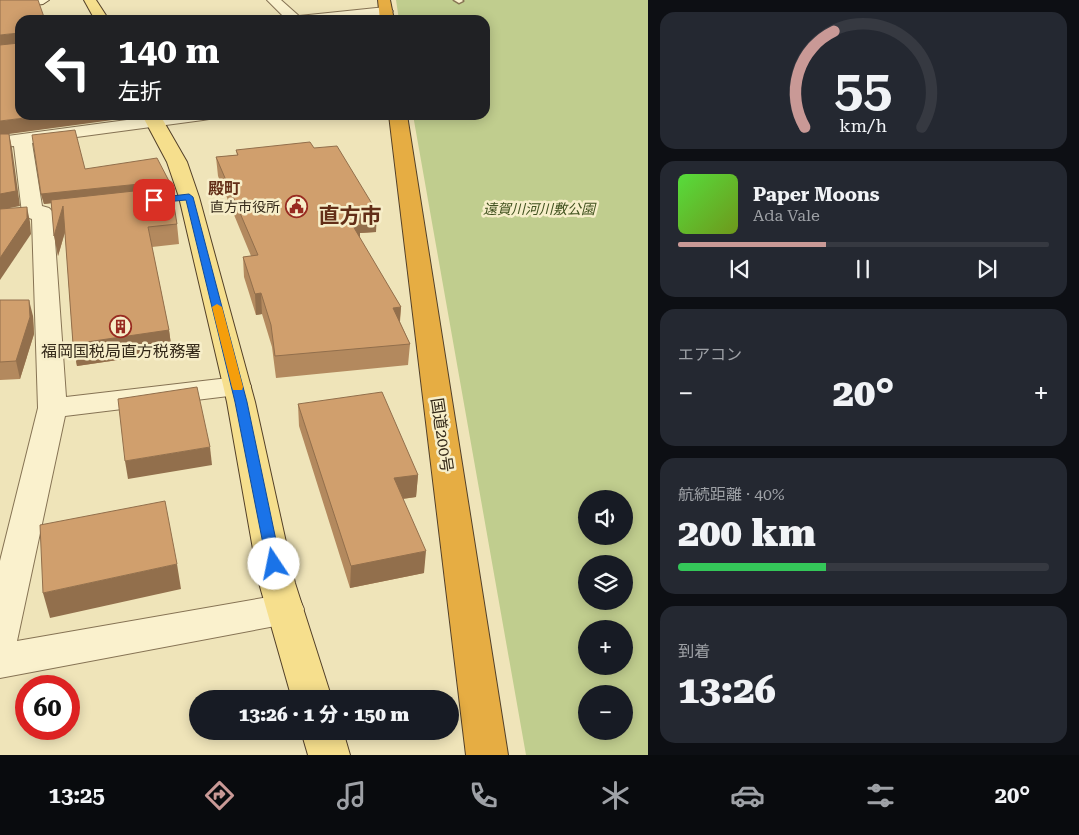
<!DOCTYPE html>
<html lang="ja">
<head>
<meta charset="utf-8">
<style>
  :root { --surface:#171b24; --page:#242831; --text:#f1f3f6; --muted:#9ea1a6; --line:#363941; --accent:#c99996 }
  body { margin:0; font-family:"Roboto Serif","Noto Sans JP",serif; background:var(--page); color:var(--text); height:100vh; display:flex; flex-direction:column; font-size:19px; white-space:nowrap }
  * { box-sizing:border-box; margin:0 }
  p { font-size:16px; color:var(--muted) }
  .icon { flex:none; width:28px; height:28px; fill:none; stroke:currentColor; stroke-width:2; stroke-linecap:round; stroke-linejoin:round }
  .map { position:relative; flex:1; overflow:hidden }
  .panel { display:flex; flex-direction:column; gap:12px; padding:12px; background:#0d0f14; width:431px }
  .panel>* { flex:none }
  .guide { position:absolute; left:15px; top:15px; width:475px; height:105px; border-radius:15px; box-shadow:0 2px 12px #0003; background:#202124; color:#fff; overflow:hidden }
  .controls { position:absolute; left:578px; top:490px; display:grid; gap:10px }
  .controls a { display:grid; place-items:center; width:55px; height:55px; border-radius:50%; background:var(--surface); box-shadow:0 2px 12px #0003; font-size:25px }
  .speed { position:absolute; left:15px; top:675px; display:flex; gap:10px; font-size:25px; font-weight:700; text-align:center }
  .speed>* { display:grid; place-content:center; width:65px; height:65px; border-radius:50%; background:var(--surface); box-shadow:0 2px 12px #0003; line-height:1 }
  .speed .limit { border:8px solid #d22; background:#fff; color:#111 }
  .pin { position:absolute; display:grid; place-items:center; width:42px; height:42px; color:#fff; margin:-21px; border-radius:10px; box-shadow:0 2px 8px #0006 }
  .me { position:absolute; width:55px; margin:-28px; rotate:349deg; stroke-linejoin:round; filter:drop-shadow(0 0 4px #0008) }
  .turn { display:flex; align-items:center; gap:18px; height:105px; padding:0 20px; font-size:22px }
  .turn .icon { width:65px; height:65px; stroke-width:2.5 }
  .turn b { display:block; font-size:35px; line-height:42px }
  .big { font-size:38px; font-weight:800; line-height:1.1 }
  .panel .tile { flex:1; display:flex; flex-direction:column; justify-content:center; gap:8px; min-width:0; padding:0 18px; border-radius:15px; background:var(--page) }
  .panel .dial { align-items:center; gap:0 }
  .dial svg { height:130px; overflow:visible; fill:none; stroke:var(--line); stroke-width:7; stroke-linecap:round; text-anchor:middle }
  .dial text { fill:var(--text); stroke:none }
  .song { display:flex; align-items:center; gap:15px }
  .cover { width:60px; height:60px; border-radius:8px; background:linear-gradient(135deg,hsl(110 70% 55%),hsl(80 70% 35%)) }
  .played { height:5px; border-radius:2px; background:linear-gradient(90deg,var(--accent) 40%,var(--line) 40%) }
  .keys { display:flex; justify-content:space-around; direction:ltr }
  .heat { display:flex; justify-content:space-between; align-items:center; font-size:28px; direction:ltr }
  .charge { height:8px; border-radius:4px; background:linear-gradient(90deg,#34c759 40%,var(--line) 0) }
  .trip { position:absolute; left:189px; top:690px; width:270px; height:50px; border-radius:25px; background:var(--surface); box-shadow:0 2px 12px #0003; font-weight:800; line-height:50px; text-align:center }
  .tab-bar { display:flex; height:80px; justify-content:space-around; align-items:center; background:#090b0e; color:var(--muted) }
  .tab-bar .icon { width:35px; height:35px }
  .tab-bar .current { color:var(--accent) }
  .tab-bar b { font-size:22px; color:var(--text) }
  main { display:flex; flex:1; min-height:0 }
  .map>svg:first-child { display:block }
  .green { fill:#c0cd8e; fill-rule:evenodd }
  .lines { fill:none; stroke-linecap:round; stroke-linejoin:round }
  .lane-casing { stroke:#867354; stroke-width:3 }
  .street-casing { stroke:#867354; stroke-width:2 }
  .secondary-casing { stroke:#685437; stroke-width:2 }
  .primary-casing { stroke:#534029; stroke-width:2 }
  .highway-casing { stroke:#534029; stroke-width:2 }
  .lane { fill:#faf1cd; fill-rule:evenodd }
  .street { fill:#faf1cd; fill-rule:evenodd }
  .secondary { fill:#faf1cd; fill-rule:evenodd }
  .primary { fill:#f6df8d; fill-rule:evenodd }
  .highway { fill:#e6ad43; fill-rule:evenodd }
  .wall { fill:#b3895e }
  .shaded-wall { fill:#926f4c }
  .building { fill:#d09f6d; stroke:#926f4c }
  .route { fill:#1a73e8; stroke:#114b97 }
  .slow { fill:#f59e0b }
  .labels { text-anchor:middle; dominant-baseline:central; stroke-width:5; stroke-linejoin:round; paint-order:stroke }
  .far-poi-label { font-size:14px; fill:#342919; stroke:#f7eec9; text-anchor:end }
  .far-park-label { font-size:14px; font-style:italic; fill:#41521f; stroke:#f7eec9 }
  .far-quarter-label { font-size:16px; font-weight:bold; fill:#632e17; stroke:#f7eec9 }
  .poi-label { font-size:16px; fill:#342919; stroke:#f7eec9 }
  .street-label { font-size:16px; fill:#342919; stroke:#f7eec9 }
  .far-town-label { font-size:21px; font-weight:bold; fill:#632e17; stroke:#f7eec9 }
</style>
</head>
<body>
<main>
<div class="map">
<svg width="648" height="755" viewBox="0 0 648 755">
  <rect width="100%" height="100%" fill="#efe4b9"/>
  <path class="green" d="M396 0H648V755H526L413 115H485V20H399ZM586 499H624V536H586ZM586 564H624V601H586ZM586 629H624V666H586ZM586 694H624V731H586Z"/>
  <g class="lines">
    <defs>
      <polygon id="lane" points="454,0 462,0 463,1 459,3"/>
      <g id="street">
        <polygon points="267,0 281,0 299,16 386,7 393,11 386,15 339,20 287,20"/>
        <polygon points="164,115 212,115 209,119 203,120 32,143 42,206 49,208 53,212 66,397 237,377 247,380 251,386 247,392 237,395 65,416 17,641 286,594 299,598 304,609 299,620 286,624 0,678 0,561 38,408 32,219 26,217 22,213 14,146 0,147 0,137"/>
      </g>
      <polygon id="secondary" points="15,0 49,0 43,4 0,10 0,2"/>
      <g id="primary">
        <polygon points="84,0 96,0 109,20 95,20"/>
        <polygon points="142,115 160,115 187,162 199,197 255,402 295,583 332,699 292,699 259,583 227,402 179,197 167,162"/>
        <polygon points="301,731 343,731 350,755 308,755"/>
      </g>
      <g id="highway">
        <polygon points="378,0 390,0 394,20 380,20"/>
        <polygon points="389,115 407,115 508,755 466,755"/>
      </g>
    </defs>
    <use href="#lane" class="lane-casing"/>
    <use href="#street" class="street-casing"/>
    <use href="#secondary" class="secondary-casing"/>
    <use href="#primary" class="primary-casing"/>
    <use href="#highway" class="highway-casing"/>
    <use href="#lane" class="lane"/>
    <use href="#street" class="street"/>
    <use href="#secondary" class="secondary"/>
    <use href="#primary" class="primary"/>
    <use href="#highway" class="highway"/>
  </g>
  <g class="wall">
    <polygon points="314,148 376,232 360,233 360,239 401,307 400,322 410,344 408,365 276,378 272,347 262,314 256,315 244,277 243,257 251,256 218,176 216,157 237,155 236,150"/>
    <polygon points="85,169 169,181 177,224 179,244 152,247 169,330 172,352 77,366 73,344 65,232 58,256 51,203 44,204 41,194"/>
    <polygon points="0,300 33,316 34,334 20,379 0,380"/>
    <polygon points="298,404 418,475 416,497 403,499 424,573 350,588 299,426"/>
  </g>
  <g class="shaded-wall">
    <polygon points="19,33 20,45 0,47 0,35"/>
    <polygon points="49,115 120,115 120,119 9,134 12,148 20,206 0,210 0,121"/>
    <polygon points="169,181 170,191 44,204 41,194"/>
    <polygon points="63,206 67,225 58,256 54,236"/>
    <polygon points="27,207 30,222 31,234 0,280 0,258"/>
    <polygon points="377,212 376,232 360,233 360,245 353,226 354,215"/>
    <polygon points="261,293 262,314 256,315 255,294"/>
    <polygon points="29,300 33,316 34,334 20,379 16,361"/>
    <polygon points="401,307 399,328 393,308"/>
    <polygon points="169,330 172,352 77,366 73,344"/>
    <polygon points="210,447 212,465 128,479 125,461"/>
    <polygon points="418,475 416,497 393,500 394,478"/>
    <polygon points="426,551 424,573 350,588 351,566"/>
    <polygon points="177,564 181,589 50,618 43,593"/>
  </g>
  <g class="building">
    <polygon points="0,0 38,0 45,20 20,20 20,115 49,115 0,121 0,45 19,43 19,33 0,35"/>
    <polygon points="75,130 85,169 157,158 169,181 41,194 32,135"/>
    <polygon points="0,134 9,134 16,191 0,194"/>
    <polygon points="310,142 314,148 337,146 377,212 354,215 361,225 353,226 401,307 393,308 410,344 275,356 271,325 261,293 255,294 243,257 258,255 216,157 238,155 236,150"/>
    <polygon points="171,187 177,224 148,227 169,330 73,344 63,206 54,236 51,200"/>
    <polygon points="27,207 27,218 0,258 0,209"/>
    <polygon points="0,300 29,300 30,317 16,361 0,362"/>
    <polygon points="197,387 210,447 125,461 118,399"/>
    <polygon points="382,392 418,475 394,478 426,551 351,566 298,404"/>
    <polygon points="165,501 177,564 43,593 40,525"/>
  </g>
  <polygon class="route" points="189,194 193,197 247,402 281,564 279,568 274,570 269,568 267,564 235,402 186,200 154,203 150,200 154,198"/>
  <polygon class="slow" points="217,304 222,307 243,387 242,390 233,390 232,387 212,307"/>
  <defs>
    <symbol id="civic-ring" viewBox="-11 -11 22 22"><circle r="9.5" fill="#f7eec9" stroke="#982b21" stroke-width="1.5"/><path d="M-.6-6.5H3V-4.5H.6V-3L4-1V1h2V6H-6V1h2V-1L-.6-3ZM-1.2 2.5V6h2.4V2.5Z" fill="#982b21"/></symbol>
    <symbol id="building-ring" viewBox="-11 -11 22 22"><circle r="9.5" fill="#f7eec9" stroke="#982b21" stroke-width="1.5"/><path d="M-4-6H4V6H1V3H-1V6H-4ZM-2.5-4.3h1.7v1.8h-1.7ZM.8-4.3h1.7v1.8H.8ZM-2.5-1h1.7V.8h-1.7ZM.8-1h1.7V.8H.8Z" fill="#982b21"/></symbol>
  </defs>
  <g fill-rule="evenodd">
    <use href="#civic-ring" x="284" y="194" width="25" height="25"/>
    <use href="#building-ring" x="108" y="314" width="25" height="25"/>
  </g>
  <g class="labels">
    <g class="far-poi-label">
      <text x="280" y="207">直方市役所</text>
    </g>
    <g class="far-park-label">
      <text x="539" y="209">遠賀川河川敷公園</text>
    </g>
    <g class="far-quarter-label">
      <text x="224" y="188">殿町</text>
    </g>
    <g class="poi-label">
      <text x="121" y="351">福岡国税局直方税務署</text>
    </g>
    <g class="street-label">
      <text transform="translate(442 435) rotate(82)">国道200号</text>
    </g>
    <g class="far-town-label">
      <text x="350" y="216">直方市</text>
    </g>
  </g>
</svg>
<div class="controls">
<a><svg class="icon" aria-label="sound" viewBox="0 0 24 24"><path d="M4 9h4l5-4v14l-5-4H4zM17 9q2 3 0 6"/></svg></a>
<a><svg class="icon" aria-label="layers" viewBox="0 0 24 24"><path d="M12 4l9 5-9 5-9-5zM3 14l9 5 9-5"/></svg></a>
<a>+</a>
<a>−</a>
</div>
<div class="speed"><div class="limit">60</div></div>
<div class="pin" style="left:154px;top:200px;background:#d93025"><svg class="icon" aria-label="arrive" viewBox="0 0 24 24"><path d="M6 21V4h12l-3 4 3 4H6"/></svg></div>
<svg class="me" style="left:274px;top:564px" viewBox="-20 -20 40 40"><circle r="19" fill="#fff"/><path d="M0-13L10 11 0 6-10 11z" fill="#1a73e8"/></svg>
<div class="trip">13:26 · 1 分 · 150 m</div>
<div class="guide">
<div class="turn"><svg class="icon" aria-label="left" viewBox="0 0 24 24"><path d="M17 20v-9H6M10 6l-5 5 5 5"/></svg><div><b>140 m</b>左折</div></div>
</div>
</div>
<section class="panel">
<div class="tile dial"><svg viewBox="0 0 100 80">
<path d="M14 69A42 42 0 1 1 86 69"/>
<path d="M14 69A42 42 0 0 1 32 10" stroke="#c99996"/>
<text x="50" y="56" font-size="32" font-weight="700">55</text>
<text x="50" y="72" font-size="11">km/h</text>
</svg></div>
<div class="tile">
<div class="song"><i class="cover"></i><div><b>Paper Moons</b><p>Ada Vale</p></div></div>
<div class="played"></div>
<div class="keys"><svg class="icon" aria-label="previous" viewBox="0 0 24 24"><path d="M18 5L8 12l10 7zM5 5v14"/></svg><svg class="icon" aria-label="pause" viewBox="0 0 24 24"><path d="M8 5v14M16 5v14"/></svg><svg class="icon" aria-label="next" viewBox="0 0 24 24"><path d="M6 5l10 7-10 7zM19 5v14"/></svg></div>
</div>
<div class="tile"><p>エアコン</p>
<div class="heat"><a>−</a><b class="big">20°</b><a>+</a></div>
</div>
<div class="tile"><p>航続距離 · 40%</p><b class="big">200 km</b><div class="charge"></div></div>
<div class="tile"><p>到着</p><b class="big">13:26</b></div>
</section>
</main>
<nav class="tab-bar">
<b>13:25</b>
<svg class="icon current" aria-label="directions" viewBox="0 0 24 24"><path d="M12 3l9 9-9 9-9-9zM9 14v-3h6M13 9l2 2-2 2"/></svg>
<svg class="icon" aria-label="music" viewBox="0 0 24 24"><path d="M9 18V5l10-2v13"/><circle cx="6" cy="18" r="3"/><circle cx="16" cy="16" r="3"/></svg>
<svg class="icon" aria-label="phone" viewBox="0 0 24 24"><path d="M5 4h4l2 5-3 2q2 4 5 5l2-3 5 2v4C11 20 4 13 5 4z"/></svg>
<svg class="icon" aria-label="climate" viewBox="0 0 24 24"><path d="M12 3v18M4 7l16 10M4 17L20 7"/></svg>
<svg class="icon" aria-label="car" viewBox="0 0 24 24"><path d="M5 17H2v-5l4-1 3-4h7l3 4 3 1v5h-3M9 17h6M6 11h13"/><circle cx="7" cy="17" r="2"/><circle cx="17" cy="17" r="2"/></svg>
<svg class="icon" aria-label="filters" viewBox="0 0 24 24"><path d="M4 7h16M4 17h16"/><circle cx="9" cy="7" r="2"/><circle cx="15" cy="17" r="2"/></svg>
<b>20°</b>
</nav>
</body>
</html>
